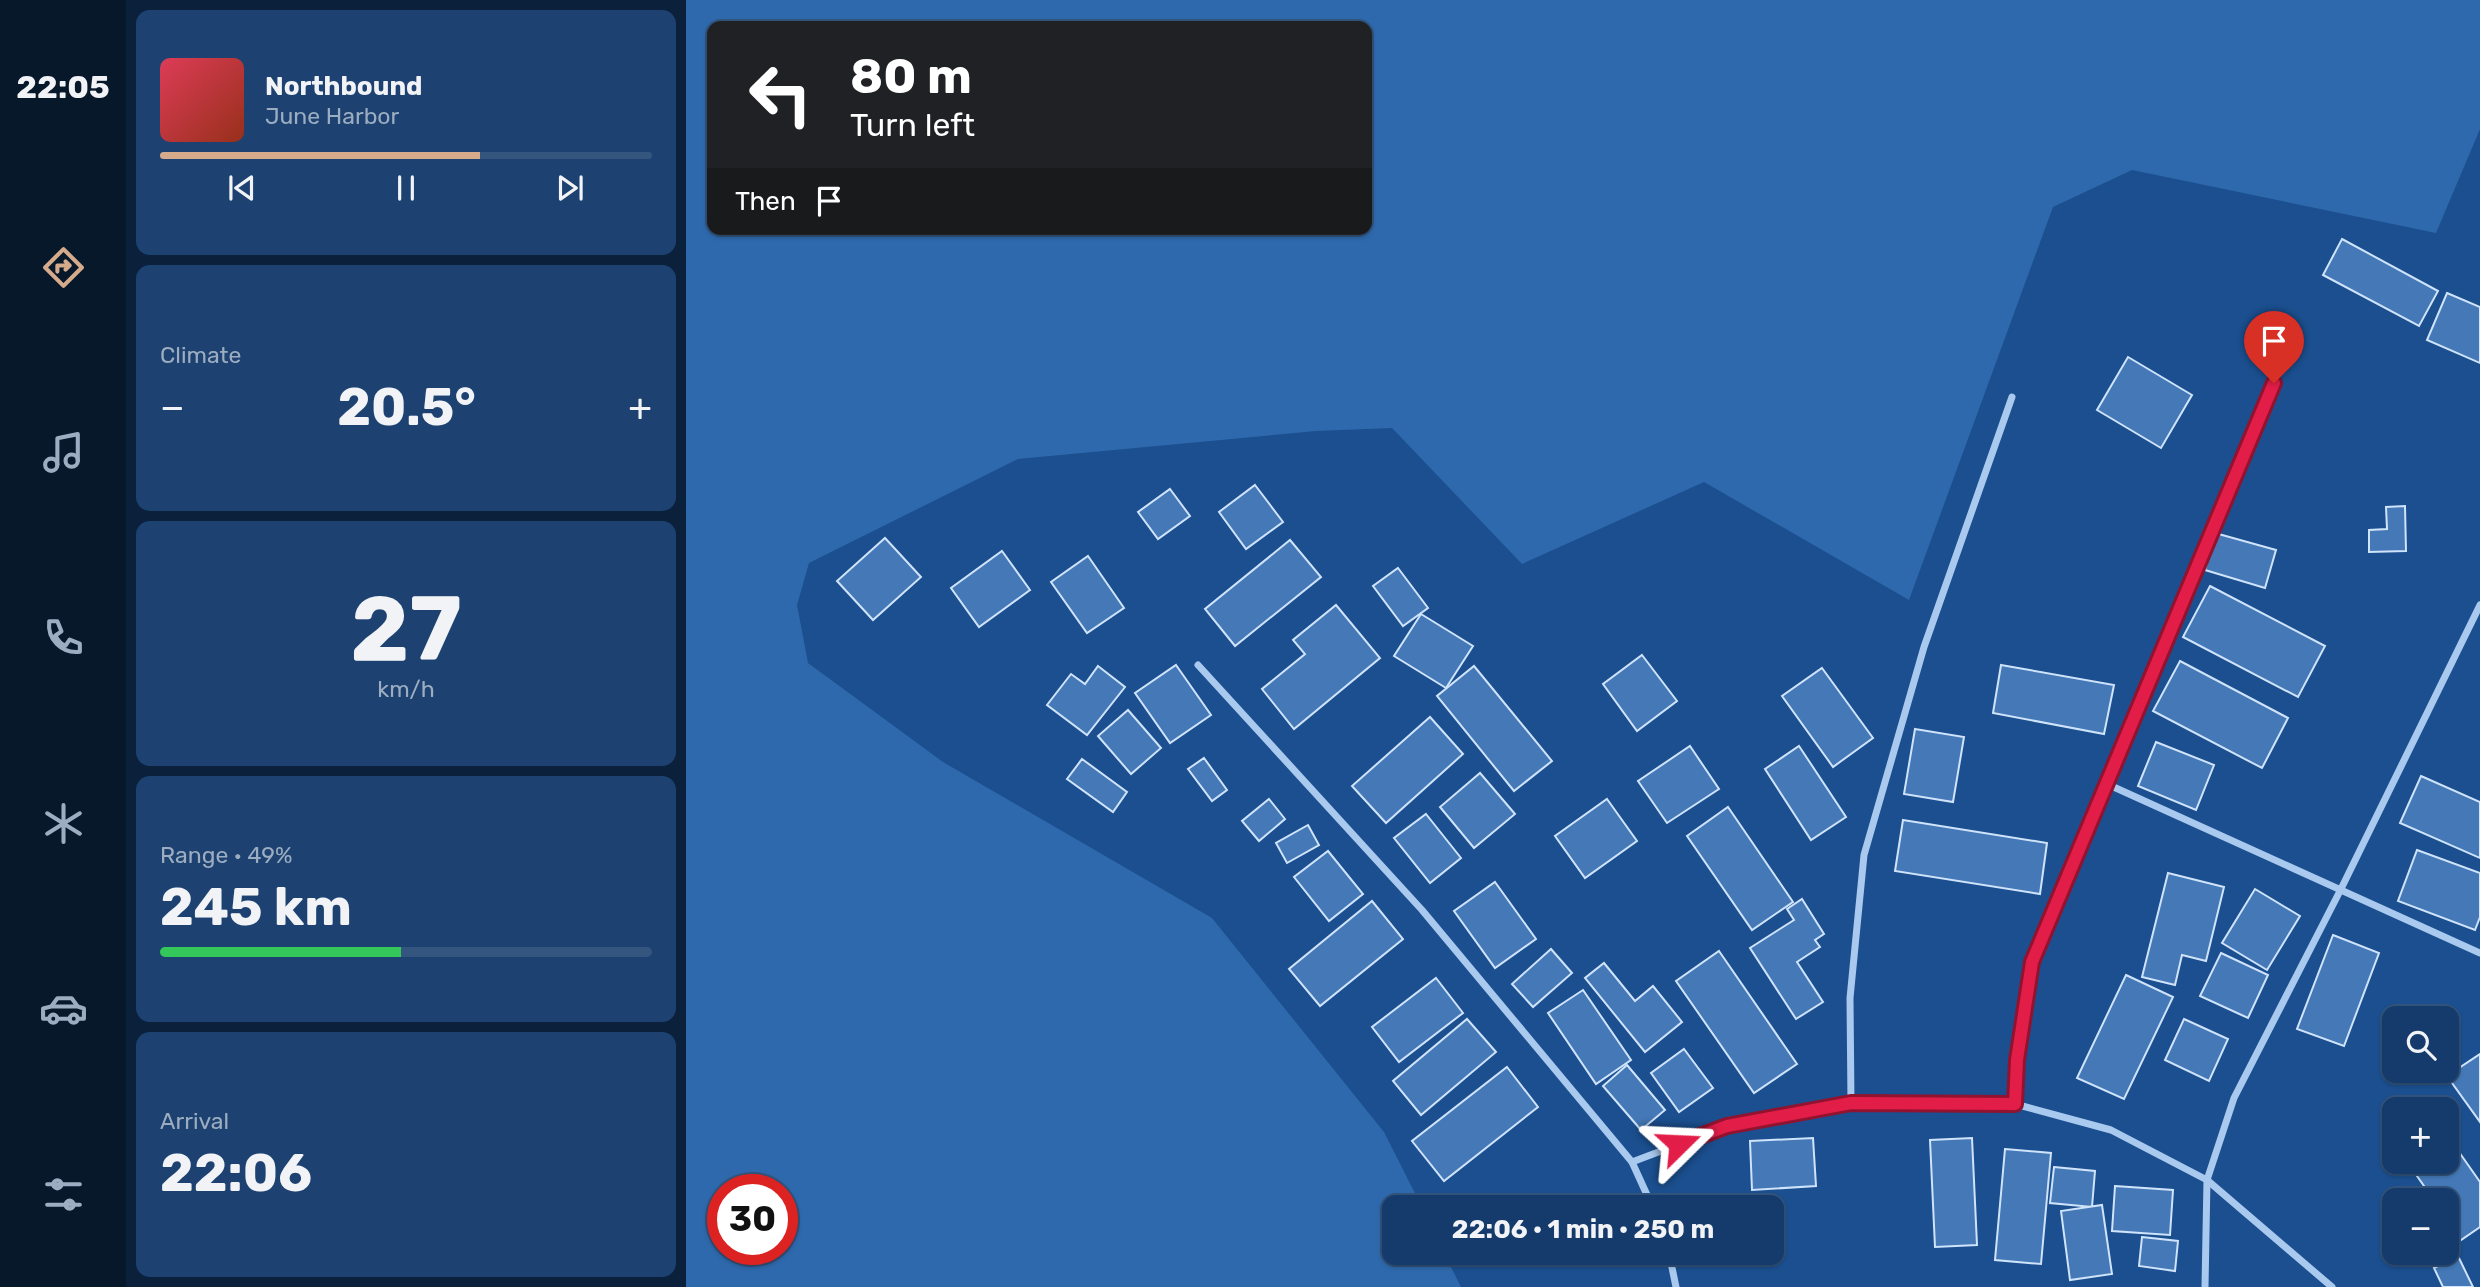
<!DOCTYPE html>
<html lang="en">
<head>
<meta charset="utf-8">
<style>
  :root { --surface:#143b6b; --page:#1d4271; --text:#f1f3f6; --muted:#9dadc1; --line:#33557e; --accent:#d6ab8b }
  body { margin:0; font-family:Rubik,sans-serif; background:var(--page); color:var(--text); height:100vh; display:flex; flex-direction:column; font-size:26px; white-space:nowrap }
  * { box-sizing:border-box; margin:0 }
  p { font-size:23px; color:var(--muted) }
  .icon { flex:none; width:38px; height:38px; fill:none; stroke:currentColor; stroke-width:2; stroke-linecap:round; stroke-linejoin:round }
  .map { position:relative; flex:1; overflow:hidden }
  .details { display:flex; flex-direction:column; gap:10px; padding:10px; background:#0b203b; width:560px }
  .details>* { flex:none }
  .banner { position:absolute; left:21px; top:21px; width:665px; height:214px; border-radius:14px; box-shadow:0 2px 5px #0004,0 0 0 2px var(--line); background:#202124; color:#fff; overflow:hidden }
  .buttons { position:absolute; left:1696px; top:1006px; display:grid; gap:14px }
  .buttons a { display:grid; place-items:center; width:77px; height:77px; border-radius:14px; background:var(--surface); box-shadow:0 2px 5px #0004,0 0 0 2px var(--line); font-size:35px }
  .speed { position:absolute; left:21px; top:1174px; display:flex; gap:14px; font-size:35px; font-weight:700; text-align:center }
  .speed>* { display:grid; place-content:center; width:91px; height:91px; border-radius:50%; background:var(--surface); box-shadow:0 2px 5px #0004,0 0 0 2px var(--line); line-height:1 }
  .speed .limit { border:10px solid #d22; background:#fff; color:#111 }
  .pin { position:absolute; display:grid; place-items:center; width:60px; height:60px; color:#fff; margin:-72px -30px; border-radius:50% 50% 50% 0; rotate:-45deg; box-shadow:0 0 7px #0007 }
  .pin .icon { rotate:45deg }
  .me { position:absolute; width:77px; margin:-38px; rotate:69deg; stroke-linejoin:round; filter:drop-shadow(0 0 5px #0008) }
  .turn { display:flex; align-items:center; gap:24px; height:147px; padding:0 28px; font-size:32px }
  .turn .icon { width:91px; height:91px; stroke-width:2.5 }
  .turn b { display:block; font-size:49px; line-height:60px }
  .then { display:flex; align-items:center; height:66px; padding:0 28px; background:#0003; gap:14px; font-size:26px }
  .big { font-size:52px; font-weight:700; line-height:1.1 }
  .details .card { flex:1; display:flex; flex-direction:column; justify-content:center; gap:10px; min-width:0; padding:0 24px; border-radius:14px; background:var(--page) }
  .details .dial { align-items:center; gap:0 }
  .dial b { font-size:91px; line-height:1 }
  .song { display:flex; align-items:center; gap:21px }
  .cover { width:84px; height:84px; border-radius:10px; background:linear-gradient(135deg,hsl(350 70% 55%),hsl(10 70% 35%)) }
  .played { height:7px; border-radius:4px; background:linear-gradient(90deg,var(--accent) 65%,var(--line) 65%) }
  .keys { display:flex; justify-content:space-around; direction:ltr }
  .heat { display:flex; justify-content:space-between; align-items:center; font-size:38px; direction:ltr }
  .charge { height:10px; border-radius:5px; background:linear-gradient(90deg,#34c759 49%,var(--line) 0) }
  .trip { position:absolute; left:696px; top:1195px; width:402px; height:70px; border-radius:14px; background:var(--surface); box-shadow:0 2px 5px #0004,0 0 0 2px var(--line); font-weight:700; line-height:70px; text-align:center }
  main { display:flex; flex:1; min-height:0 }
  .tabs { display:flex; flex-direction:column; width:126px; justify-content:space-around; align-items:center; background:#08182b; color:var(--muted) }
  .tabs .icon { width:49px; height:49px }
  .tabs .on { color:var(--accent) }
  .tabs b { font-size:32px; color:var(--text) }
  .map>svg:first-child { display:block }
  .green { fill:#2e69ad; fill-rule:evenodd }
  .building { fill:#4478b7; stroke:#cfe3fa; stroke-width:2 }
  .lines { fill:none; stroke-linecap:round; stroke-linejoin:round }
  .minor { stroke:#a9c9ee; stroke-width:7 }
  .route-casing { stroke:#92132f; stroke-width:18 }
  .route { stroke:#e11d48; stroke-width:12 }
</style>
</head>
<body>
<main>
<nav class="tabs">
<b>22:05</b>
<svg class="icon on" aria-label="directions" viewBox="0 0 24 24"><path d="M12 3l9 9-9 9-9-9zM9 14v-3h6M13 9l2 2-2 2"/></svg>
<svg class="icon" aria-label="music" viewBox="0 0 24 24"><path d="M9 18V5l10-2v13"/><circle cx="6" cy="18" r="3"/><circle cx="16" cy="16" r="3"/></svg>
<svg class="icon" aria-label="phone" viewBox="0 0 24 24"><path d="M5 4h4l2 5-3 2q2 4 5 5l2-3 5 2v4C11 20 4 13 5 4z"/></svg>
<svg class="icon" aria-label="climate" viewBox="0 0 24 24"><path d="M12 3v18M4 7l16 10M4 17L20 7"/></svg>
<svg class="icon" aria-label="car" viewBox="0 0 24 24"><path d="M5 17H2v-5l4-1 3-4h7l3 4 3 1v5h-3M9 17h6M6 11h13"/><circle cx="7" cy="17" r="2"/><circle cx="17" cy="17" r="2"/></svg>
<svg class="icon" aria-label="filters" viewBox="0 0 24 24"><path d="M4 7h16M4 17h16"/><circle cx="9" cy="7" r="2"/><circle cx="15" cy="17" r="2"/></svg>
</nav>
<section class="details">
<div class="card">
<div class="song"><i class="cover"></i><div><b>Northbound</b><p>June Harbor</p></div></div>
<div class="played"></div>
<div class="keys"><svg class="icon" aria-label="previous" viewBox="0 0 24 24"><path d="M18 5L8 12l10 7zM5 5v14"/></svg><svg class="icon" aria-label="pause" viewBox="0 0 24 24"><path d="M8 5v14M16 5v14"/></svg><svg class="icon" aria-label="next" viewBox="0 0 24 24"><path d="M6 5l10 7-10 7zM19 5v14"/></svg></div>
</div>
<div class="card"><p>Climate</p>
<div class="heat"><a>−</a><b class="big">20.5°</b><a>+</a></div>
</div>
<div class="card dial"><b>27</b><p>km/h</p></div>
<div class="card"><p>Range · 49%</p><b class="big">245 km</b><div class="charge"></div></div>
<div class="card"><p>Arrival</p><b class="big">22:06</b></div>
</section>
<div class="map">
<svg width="1794" height="1287" viewBox="0 0 1794 1287">
  <rect width="100%" height="100%" fill="#1b4f8f"/>
  <path class="green" d="M0 0H1794V129L1750 233 1446 170 1367 207 1223 600 1018 482 836 564 706 428 630 431 332 459 123 563 111 605 122 663 257 762 526 918 698 1132 736 1207 709 1208V1253H758L775 1287H0ZM26 26H681V229H26ZM37 1190H96V1250H37Z"/>
  <g class="building">
    <polygon points="1656,239 1752,291 1733,326 1637,275"/>
    <polygon points="1761,293 1794,307 1794,363 1741,340"/>
    <polygon points="1442,357 1506,395 1475,448 1411,410"/>
    <polygon points="569,485 597,522 560,549 533,512"/>
    <polygon points="484,489 504,516 472,539 452,512"/>
    <polygon points="1719,506 1720,551 1683,552 1683,530 1701,529 1700,507"/>
    <polygon points="1529,533 1590,550 1579,588 1519,570"/>
    <polygon points="199,538 235,577 187,620 151,581"/>
    <polygon points="604,540 635,577 549,646 519,609"/>
    <polygon points="316,551 344,590 293,627 265,588"/>
    <polygon points="402,556 438,608 401,633 365,582"/>
    <polygon points="712,568 742,608 717,626 687,586"/>
    <polygon points="1524,586 1639,646 1612,697 1497,637"/>
    <polygon points="650,605 694,658 608,729 576,689 619,654 607,640"/>
    <polygon points="735,614 787,646 760,688 708,656"/>
    <polygon points="956,655 991,701 951,731 917,684"/>
    <polygon points="1494,661 1602,718 1576,768 1467,711"/>
    <polygon points="490,665 525,715 484,743 449,693"/>
    <polygon points="1315,665 1428,685 1418,734 1307,713"/>
    <polygon points="412,666 439,687 401,735 361,705 385,674 399,684"/>
    <polygon points="788,666 866,761 828,791 751,696"/>
    <polygon points="1136,668 1187,738 1147,767 1096,696"/>
    <polygon points="442,710 475,748 445,774 412,736"/>
    <polygon points="744,717 777,754 700,823 666,786"/>
    <polygon points="1229,729 1278,737 1267,802 1218,794"/>
    <polygon points="1470,742 1528,765 1510,810 1452,786"/>
    <polygon points="1004,746 1033,789 981,823 952,781"/>
    <polygon points="1113,746 1160,817 1125,840 1079,769"/>
    <polygon points="518,758 541,790 526,801 502,769"/>
    <polygon points="396,759 441,792 427,812 381,779"/>
    <polygon points="794,773 829,814 788,848 754,807"/>
    <polygon points="1735,776 1794,802 1794,858 1714,823"/>
    <polygon points="583,799 599,819 573,841 556,821"/>
    <polygon points="921,799 951,841 899,878 869,836"/>
    <polygon points="1042,807 1107,902 1066,930 1001,836"/>
    <polygon points="740,814 775,858 744,883 708,838"/>
    <polygon points="1217,820 1361,843 1354,894 1209,871"/>
    <polygon points="622,825 633,845 601,863 590,843"/>
    <polygon points="1731,850 1794,873 1794,917 1789,930 1712,901"/>
    <polygon points="642,851 677,894 643,921 608,877"/>
    <polygon points="1482,873 1538,887 1520,961 1496,955 1489,985 1456,977"/>
    <polygon points="809,882 850,939 809,968 768,911"/>
    <polygon points="1569,889 1614,916 1581,970 1536,943"/>
    <polygon points="1116,899 1138,934 1129,940 1134,947 1111,962 1137,1002 1110,1019 1064,948 1108,920 1101,909"/>
    <polygon points="686,901 717,939 634,1006 603,969"/>
    <polygon points="1647,935 1693,953 1658,1046 1611,1029"/>
    <polygon points="865,949 886,973 847,1007 826,984"/>
    <polygon points="1033,951 1111,1064 1068,1093 990,981"/>
    <polygon points="1535,953 1582,975 1562,1018 1514,996"/>
    <polygon points="918,963 949,1001 967,986 996,1022 959,1052 899,978"/>
    <polygon points="1440,975 1487,997 1438,1099 1391,1078"/>
    <polygon points="750,978 777,1013 713,1062 686,1027"/>
    <polygon points="897,990 945,1060 910,1084 862,1013"/>
    <polygon points="781,1019 810,1052 735,1115 707,1081"/>
    <polygon points="1498,1019 1542,1039 1523,1081 1479,1060"/>
    <polygon points="998,1049 1027,1088 993,1112 965,1073"/>
    <polygon points="1794,1054 1794,1122 1761,1076"/>
    <polygon points="941,1065 979,1110 955,1130 917,1086"/>
    <polygon points="821,1067 852,1107 758,1181 726,1141"/>
    <polygon points="1127,1138 1130,1186 1066,1190 1064,1141"/>
    <polygon points="1286,1138 1291,1245 1249,1247 1244,1140"/>
    <polygon points="1766,1142 1794,1182 1794,1227 1775,1240 1760,1219 1760,1200 1748,1200 1726,1169 1736,1162 1760,1162 1760,1145"/>
    <polygon points="1319,1149 1365,1153 1355,1264 1309,1260"/>
    <polygon points="1368,1167 1409,1171 1406,1207 1364,1203"/>
    <polygon points="1429,1186 1487,1190 1484,1235 1426,1231"/>
    <polygon points="1416,1205 1426,1274 1384,1280 1375,1211"/>
    <polygon points="1456,1237 1492,1241 1489,1271 1453,1266"/>
    <polygon points="1772,1256 1787,1287 1757,1287 1748,1268"/>
  </g>
  <g class="lines">
    <g class="minor">
      <polyline points="512,665 736,910 946,1162 967,1208"/>
      <polyline points="1421,784 1794,953"/>
      <polyline points="1165,1103 1164,998 1178,855 1238,647 1326,397"/>
      <polyline points="1329,1104 1331,1060 1346,962 1609,332"/>
      <polyline points="946,1162 1041,1126 1165,1103 1329,1104 1425,1130 1521,1180 1646,1287"/>
      <polyline points="983,1253 990,1287"/>
      <polyline points="1519,1287 1521,1180 1548,1098 1655,889 1794,605"/>
    </g>
  </g>
  <g class="lines">
    <defs>
      <polyline id="route" points="993,1144 1041,1126 1165,1103 1329,1104 1331,1060 1346,962 1588,383"/>
    </defs>
    <use href="#route" class="route-casing"/>
    <use href="#route" class="route"/>
  </g>
</svg>
<div class="buttons">
<a><svg class="icon" aria-label="search" viewBox="0 0 24 24"><circle cx="10" cy="10" r="6"/><path d="M15 15l6 6"/></svg></a>
<a>+</a>
<a>−</a>
</div>
<div class="speed"><div class="limit">30</div></div>
<div class="pin" style="left:1588px;top:383px;background:#d93025"><svg class="icon" aria-label="arrive" viewBox="0 0 24 24"><path d="M6 21V4h12l-3 4 3 4H6"/></svg></div>
<svg class="me" style="left:993px;top:1144px" viewBox="-20 -20 40 40"><path d="M0-17L14 15 0 8-14 15z" fill="#e11d48" stroke="#fff" stroke-width="4"/></svg>
<div class="trip">22:06 · 1 min · 250 m</div>
<div class="banner">
<div class="turn"><svg class="icon" aria-label="left" viewBox="0 0 24 24"><path d="M17 20v-9H6M10 6l-5 5 5 5"/></svg><div><b>80 m</b>Turn left</div></div>
<div class="then">Then<svg class="icon" aria-label="arrive" viewBox="0 0 24 24"><path d="M6 21V4h12l-3 4 3 4H6"/></svg></div>
</div>
</div>
</main>
</body>
</html>
